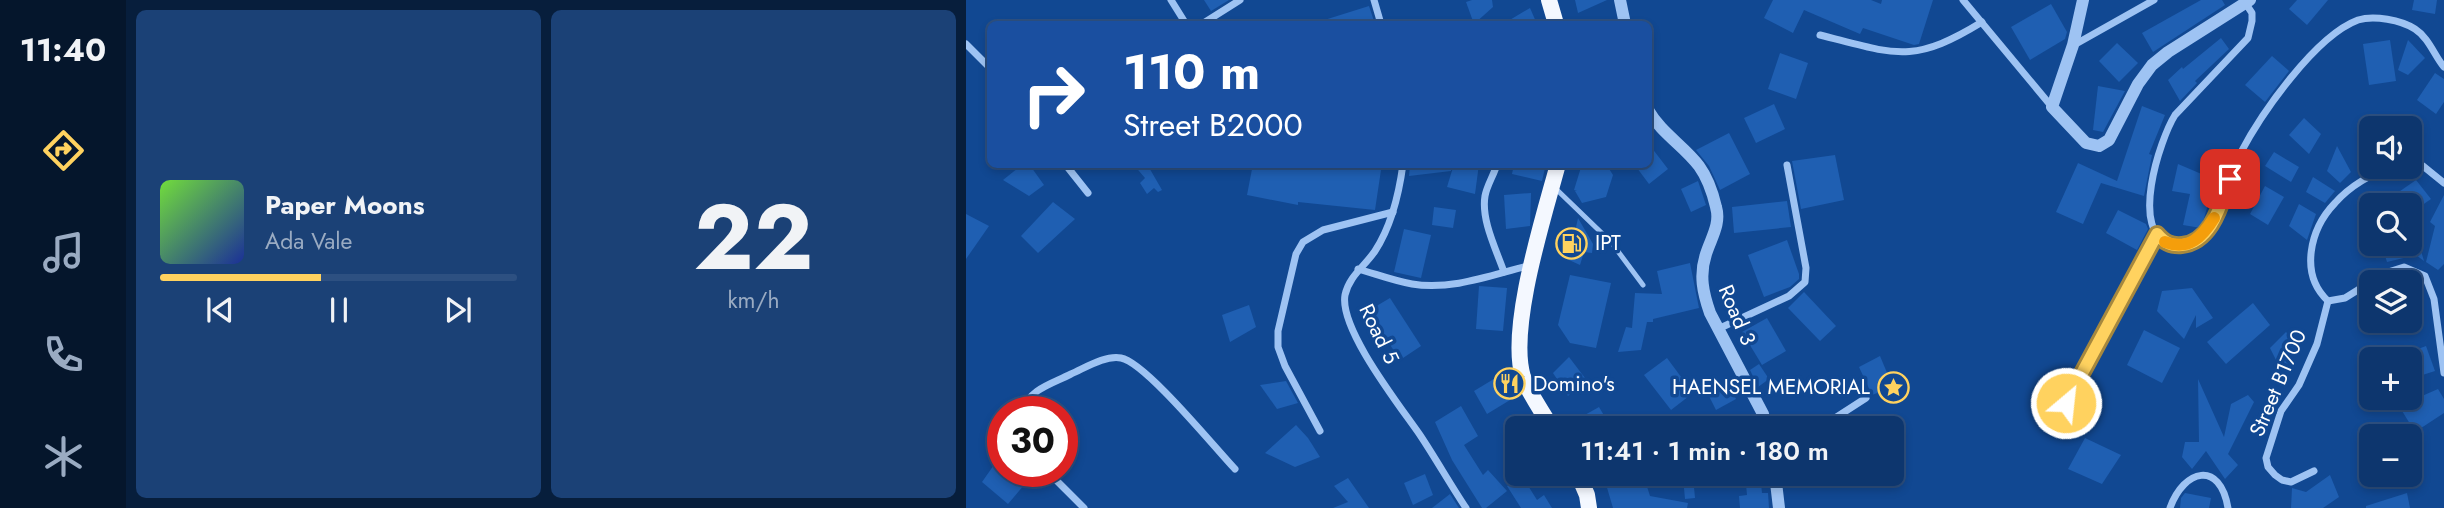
<!DOCTYPE html>
<html lang="en">
<head>
<meta charset="utf-8">
<style>
  :root { --surface:#0d366e; --page:#1b4176; --text:#f1f3f6; --muted:#9aabc2; --line:#2d5081; --accent:#ffd25f }
  body { margin:0; font-family:Jost,sans-serif; background:var(--page); color:var(--text); height:100vh; display:flex; flex-direction:column; font-size:26px; white-space:nowrap }
  * { box-sizing:border-box; margin:0 }
  p { font-size:23px; color:var(--muted) }
  .icon { flex:none; width:38px; height:38px; fill:none; stroke:currentColor; stroke-width:2; stroke-linecap:round; stroke-linejoin:round }
  .map { position:relative; flex:1; overflow:hidden }
  .drawer { display:flex; flex-direction:column; gap:10px; padding:10px; background:#071e3c; width:840px }
  .drawer>* { flex:none }
  .banner { position:absolute; left:21px; top:21px; width:665px; height:147px; border-radius:10px; box-shadow:0 4px 10px #0003,0 0 0 2px var(--line); background:#1a4fa0; color:#fff; overflow:hidden }
  .tools { position:absolute; left:1393px; top:116px; display:grid; gap:14px }
  .tools a { display:grid; place-items:center; width:63px; height:63px; border-radius:10px; background:var(--surface); box-shadow:0 4px 10px #0003,0 0 0 2px var(--line); font-size:35px }
  .speed { position:absolute; left:21px; top:396px; display:flex; gap:14px; font-size:35px; font-weight:700; text-align:center }
  .speed>* { display:grid; place-content:center; width:91px; height:91px; border-radius:50%; background:var(--surface); box-shadow:0 4px 10px #0003,0 0 0 2px var(--line); line-height:1 }
  .speed .limit { border:10px solid #d22; background:#fff; color:#111 }
  .pin { position:absolute; display:grid; place-items:center; width:60px; height:60px; color:#fff; margin:-30px; border-radius:14px; box-shadow:0 4px 10px #0006 }
  .me { position:absolute; width:77px; margin:-38px; rotate:28deg; stroke-linejoin:round; filter:drop-shadow(0 0 5px #0008) }
  .turn { display:flex; align-items:center; gap:24px; height:147px; padding:0 21px; font-size:32px }
  .turn .icon { width:91px; height:91px; stroke-width:2.5 }
  .turn b { display:block; font-size:49px; line-height:60px }
  .drawer .tile { flex:1; display:flex; flex-direction:column; justify-content:center; gap:10px; min-width:0; padding:0 24px; border-radius:10px; background:var(--page) }
  .drawer .dial { align-items:center; gap:0 }
  .dial b { font-size:91px; line-height:1 }
  .song { display:flex; align-items:center; gap:21px }
  .cover { width:84px; height:84px; border-radius:10px; background:linear-gradient(135deg,hsl(100 70% 55%),hsl(230 70% 35%)) }
  .played { height:7px; border-radius:4px; background:linear-gradient(90deg,var(--accent) 45%,var(--line) 45%) }
  .keys { display:flex; justify-content:space-around; direction:ltr }
  .drawer .tiles { flex:1; display:grid; gap:10px; grid-template-columns:repeat(2,1fr) }
  .trip { position:absolute; left:539px; top:416px; width:399px; height:70px; border-radius:10px; background:var(--surface); box-shadow:0 4px 10px #0003,0 0 0 2px var(--line); font-weight:600; line-height:70px; text-align:center }
  main { display:flex; flex:1; min-height:0 }
  .tab-bar { display:flex; flex-direction:column; width:126px; justify-content:space-around; align-items:center; background:#05162c; color:var(--muted) }
  .tab-bar .icon { width:49px; height:49px }
  .tab-bar .selected { color:var(--accent) }
  .tab-bar b { font-size:32px; color:var(--text) }
  .map>svg:first-child { display:block }
  .building { fill:#1f5fb2 }
  .lines { fill:none; stroke-linecap:round; stroke-linejoin:round }
  .service { stroke:#9ec3f3; stroke-width:5 }
  .minor { stroke:#9ec3f3; stroke-width:7 }
  .tertiary { stroke:#9ec3f3; stroke-width:12 }
  .trunk { stroke:#f4f8ff; stroke-width:16 }
  .route-casing { stroke:#a6883e; stroke-width:18 }
  .route { stroke:#ffd25f; stroke-width:12 }
  .slow { stroke:#f59e0b; stroke-width:12 }
  .labels { text-anchor:middle; dominant-baseline:central; stroke-width:7; stroke-linejoin:round; paint-order:stroke }
  .poi-label { font-size:21px; fill:#fff; stroke:#114892; text-anchor:start }
  .street-label { font-size:21px; fill:#fff; stroke:#114892 }
</style>
</head>
<body>
<main>
<nav class="tab-bar">
<b>11:40</b>
<svg class="icon selected" aria-label="directions" viewBox="0 0 24 24"><path d="M12 3l9 9-9 9-9-9zM9 14v-3h6M13 9l2 2-2 2"/></svg>
<svg class="icon" aria-label="music" viewBox="0 0 24 24"><path d="M9 18V5l10-2v13"/><circle cx="6" cy="18" r="3"/><circle cx="16" cy="16" r="3"/></svg>
<svg class="icon" aria-label="phone" viewBox="0 0 24 24"><path d="M5 4h4l2 5-3 2q2 4 5 5l2-3 5 2v4C11 20 4 13 5 4z"/></svg>
<svg class="icon" aria-label="climate" viewBox="0 0 24 24"><path d="M12 3v18M4 7l16 10M4 17L20 7"/></svg>
</nav>
<section class="drawer">
<div class="tiles">
<div class="tile">
<div class="song"><i class="cover"></i><div><b>Paper Moons</b><p>Ada Vale</p></div></div>
<div class="played"></div>
<div class="keys"><svg class="icon" aria-label="previous" viewBox="0 0 24 24"><path d="M18 5L8 12l10 7zM5 5v14"/></svg><svg class="icon" aria-label="pause" viewBox="0 0 24 24"><path d="M8 5v14M16 5v14"/></svg><svg class="icon" aria-label="next" viewBox="0 0 24 24"><path d="M6 5l10 7-10 7zM19 5v14"/></svg></div>
</div>
<div class="tile dial"><b>22</b><p>km/h</p></div>
</div>
</section>
<div class="map">
<svg width="1478" height="508" viewBox="0 0 1478 508">
  <rect width="100%" height="100%" fill="#114892"/>
  <g class="building">
    <polygon points="238,0 263,0 245,11"/>
    <polygon points="506,0 526,0 527,7 508,24 500,2"/>
    <polygon points="609,0 641,0 612,13"/>
    <polygon points="807,0 905,0 915,4 916,0 967,0 953,44 948,45 897,28 894,34 838,10 827,33 798,18"/>
    <polygon points="1235,0 1256,0 1259,5 1187,52 1176,33"/>
    <polygon points="1331,0 1362,0 1341,25 1323,9"/>
    <polygon points="1448,0 1471,0 1469,14 1446,10"/>
    <polygon points="1085,4 1101,32 1099,39 1064,60 1045,27"/>
    <polygon points="403,6 409,24 353,24 352,22"/>
    <polygon points="564,8 571,24 537,24"/>
    <polygon points="1255,38 1263,49 1229,81 1231,83 1214,101 1202,80 1216,67 1217,69"/>
    <polygon points="1424,40 1430,81 1403,85 1397,44"/>
    <polygon points="1442,40 1459,58 1442,75 1432,70"/>
    <polygon points="1151,43 1172,63 1153,82 1133,61"/>
    <polygon points="814,53 842,63 830,99 802,89"/>
    <polygon points="1306,56 1323,71 1299,102 1279,85"/>
    <polygon points="1469,73 1478,79 1478,102 1470,114 1451,100"/>
    <polygon points="1132,86 1159,91 1137,132 1127,130"/>
    <polygon points="808,104 819,129 790,143 778,118"/>
    <polygon points="1176,106 1199,115 1183,154 1186,155 1178,196 1135,183 1117,224 1090,212 1112,163 1151,181"/>
    <polygon points="1338,118 1355,134 1343,154 1323,135"/>
    <polygon points="763,133 784,174 754,190 743,166 730,150"/>
    <polygon points="682,143 702,169 683,184 668,164 682,164"/>
    <polygon points="1371,146 1385,172 1374,183 1361,171"/>
    <polygon points="1308,152 1333,167 1325,182 1299,166"/>
    <polygon points="869,155 878,200 835,209 826,161"/>
    <polygon points="57,164 63,164 78,185 63,196 37,180"/>
    <polygon points="167,164 181,164 196,190 192,192 188,188 181,194 174,183 179,178"/>
    <polygon points="287,164 352,164 415,170 409,210 332,202 332,205 281,195"/>
    <polygon points="444,164 485,164 485,171 443,176"/>
    <polygon points="488,164 513,164 509,194 481,187"/>
    <polygon points="548,164 580,164 576,181 546,174"/>
    <polygon points="616,164 640,164 647,175 640,197 616,203 609,191 611,191 608,190"/>
    <polygon points="1212,164 1252,181 1250,199 1244,198 1235,228 1217,225 1224,194 1206,191"/>
    <polygon points="1347,177 1369,191 1359,203 1340,192"/>
    <polygon points="1450,180 1465,199 1449,210 1427,196"/>
    <polygon points="732,181 740,205 725,212 715,189"/>
    <polygon points="1299,186 1318,197 1302,225 1284,214"/>
    <polygon points="565,193 564,226 540,229 538,195"/>
    <polygon points="1478,195 1478,264 1472,270 1460,262 1469,226 1464,222"/>
    <polygon points="821,201 825,227 768,233 766,207"/>
    <polygon points="87,202 109,219 72,253 55,236"/>
    <polygon points="1333,204 1350,214 1341,240 1323,226"/>
    <polygon points="468,207 490,210 487,228 466,225"/>
    <polygon points="1152,210 1180,224 1182,229 1171,250 1140,233"/>
    <polygon points="0,214 23,226 0,259"/>
    <polygon points="612,218 627,244 626,253 618,252 614,265 603,260"/>
    <polygon points="1444,220 1446,220 1458,261 1450,255 1421,262 1415,243 1444,243"/>
    <polygon points="438,229 465,235 455,278 428,272"/>
    <polygon points="821,240 833,274 833,279 824,287 798,297 782,255"/>
    <polygon points="724,263 733,308 687,319 687,322 681,322 675,350 652,352 660,327 666,328 669,293 696,294 691,271"/>
    <polygon points="604,275 645,283 630,348 604,343 592,325"/>
    <polygon points="513,286 541,288 537,331 510,329"/>
    <polygon points="1226,288 1247,318 1230,328 1230,315 1218,339 1191,311 1196,291"/>
    <polygon points="838,292 870,326 854,341 822,308"/>
    <polygon points="424,298 455,346 434,360 402,311"/>
    <polygon points="1287,303 1304,325 1260,364 1241,342"/>
    <polygon points="283,305 290,327 264,342 256,315"/>
    <polygon points="801,318 820,351 796,365 776,332"/>
    <polygon points="1178,330 1214,348 1196,383 1161,365"/>
    <polygon points="1320,332 1333,347 1317,374 1304,348"/>
    <polygon points="1460,346 1469,371 1444,379 1444,352"/>
    <polygon points="914,356 927,387 906,395 893,367"/>
    <polygon points="603,357 619,378 602,396 587,373"/>
    <polygon points="701,358 727,393 705,410 678,375"/>
    <polygon points="793,364 803,379 792,387 784,370"/>
    <polygon points="536,374 549,397 521,414 508,391"/>
    <polygon points="1232,379 1258,437 1265,404 1282,395 1288,402 1262,454 1272,465 1259,479 1240,451 1226,469 1216,457 1219,442 1233,442"/>
    <polygon points="320,381 332,403 311,409 294,385"/>
    <polygon points="761,382 770,399 750,410 741,392"/>
    <polygon points="1472,389 1478,399 1478,413 1449,432 1433,406"/>
    <polygon points="495,406 512,436 498,445 517,475 522,470 541,491 520,508 516,508 486,460 469,422"/>
    <polygon points="633,407 646,429 625,429 617,416"/>
    <polygon points="330,425 342,438 354,457 329,467 299,453"/>
    <polygon points="1119,438 1155,455 1136,484 1102,469"/>
    <polygon points="37,452 37,471 58,471 65,477 42,504 16,482"/>
    <polygon points="459,474 467,495 447,505 438,483"/>
    <polygon points="637,474 677,474 684,496 722,503 721,508 647,508"/>
    <polygon points="779,474 794,474 796,493 802,493 803,508 774,508 773,496 781,495"/>
    <polygon points="1364,475 1373,497 1357,508 1325,508 1326,488 1340,492"/>
    <polygon points="556,476 571,500 578,495 586,508 555,508 541,486"/>
    <polygon points="382,478 403,508 367,508 382,502 368,486"/>
    <polygon points="728,487 729,498 719,499 718,488"/>
    <polygon points="1219,493 1245,498 1243,508 1214,508 1215,498"/>
    <polygon points="1441,493 1444,508 1400,508 1400,506"/>
    <polygon points="484,494 493,508 466,508"/>
  </g>
  <g class="lines">
    <polyline class="service" points="588,187 645,242 677,285"/>
    <g class="minor">
      <polyline points="205,0 220,24"/>
      <polyline points="408,0 415,24"/>
      <polyline points="997,0 1086,107"/>
      <path d="M1280 4 1286 13V21L1282 38 1209 115C1194 139 1162 235 1206 244 1214 246 1225 244 1232 240 1253 226 1262 177 1274 154 1295 114 1349 36 1392 20 1408 15 1435 20 1449 29 1463 38 1468 55 1478 67"/>
      <polyline points="236,24 274,0"/>
      <path d="M854 35C929 54 946 65 1016 22"/>
      <polyline points="0,44 24,68"/>
      <polyline points="1108,45 1188,0"/>
      <polyline points="1444,163 1457,166 1478,183"/>
      <polyline points="99,164 122,193"/>
      <path d="M437 164C433 194 426 225 409 251 399 266 383 276 379 295 373 329 434 406 454 435 470 459 484 484 500 508"/>
      <path d="M531 164C528 175 521 185 519 196 515 220 530 249 538 272"/>
      <path d="M1429 166C1407 173 1385 185 1369 203 1344 229 1333 274 1362 301L1379 298 1419 273 1438 267 1459 276 1468 299 1478 373"/>
      <path d="M392 269C410 274 428 281 446 284 486 291 528 274 566 265"/>
      <polyline points="752,329 823,296 839,282 840,268 821,165"/>
      <polyline points="1100,403 1191,234"/>
      <path d="M55 411C66 388 83 385 105 374 119 368 139 355 155 358 179 362 249 448 269 469"/>
      <polyline points="852,429 900,398"/>
      <polyline points="354,431 319,366 312,347 312,331 330,254 337,242 357,230 427,212"/>
      <polyline points="81,471 118,508"/>
      <polyline points="1348,471 1325,482 1316,480 1309,475 1302,467 1300,458 1315,411 1333,385 1351,344 1362,301"/>
      <path d="M1204 508C1218 469 1254 460 1262 508"/>
    </g>
    <g class="tertiary">
      <polyline points="654,0 659,24"/>
      <polyline points="1117,0 1107,45 1086,107 1120,143 1133,146 1143,140 1172,84 1186,65 1202,52 1284,0"/>
      <path d="M682 110C695 133 718 146 733 166 741 177 747 194 750 207 755 224 745 238 740 254 733 275 737 293 744 313L797 414 801 429"/>
      <polyline points="809,474 813,508"/>
    </g>
    <g class="trunk">
      <polyline points="583,0 590,24"/>
      <path d="M586 429C577 412 563 394 557 377 542 328 578 216 592 164"/>
      <polyline points="612,474 621,495 623,508"/>
    </g>
  </g>
  <g class="lines">
    <defs>
      <path id="route" d="M1100 403 1191 234C1198 242 1204 246 1216 245 1246 242 1255 203 1264 179"/>
    </defs>
    <use href="#route" class="route-casing"/>
    <use href="#route" class="route"/>
    <path class="slow" d="M1199 242C1223 251 1236 237 1248 218"/>
  </g>
  <defs>
    <symbol id="fuel-ring" viewBox="-11 -11 22 22"><circle r="9.5" fill="#114892" stroke="#ffd25f" stroke-width="1.5"/><path d="M-5.5-6h7V0h2V4h1.3V-2.5L3-4.5l.8-.8L6-3V5H2.5V1h-1V6h-7ZM-4.2-4.7v3.2H.2V-4.7Z" fill="#ffd25f"/></symbol>
    <symbol id="restaurant-ring" viewBox="-11 -11 22 22"><circle r="9.5" fill="#114892" stroke="#ffd25f" stroke-width="1.5"/><path d="M-5-6h1v4h1v-4h1v4h1v-4h1v5L-1.5 .5V6h-2V.5L-5-1ZM5-6V6H3V1.5H1.5Q1.5-4 5-6Z" fill="#ffd25f"/></symbol>
    <symbol id="sight-ring" viewBox="-11 -11 22 22"><circle r="9.5" fill="#114892" stroke="#ffd25f" stroke-width="1.5"/><path d="M0-6L1.8-2.2L6-1.7L2.9 1.2L3.7 5.4L0 3.3L-3.7 5.4L-2.9 1.2L-6-1.7L-1.8-2.2Z" fill="#ffd25f"/></symbol>
  </defs>
  <g fill-rule="evenodd">
    <use href="#fuel-ring" x="588" y="226" width="35" height="35"/>
    <use href="#restaurant-ring" x="526" y="366" width="35" height="35"/>
    <use href="#sight-ring" x="910" y="370" width="35" height="35"/>
  </g>
  <g class="labels">
    <g class="poi-label">
      <text x="629" y="243">IPT</text>
      <text x="567" y="384">Domino's</text>
      <text x="904" y="387" text-anchor="end">HAENSEL MEMORIAL</text>
    </g>
    <g class="street-label">
      <text transform="translate(771 315) rotate(67)">Road 3</text>
      <text transform="translate(413 334) rotate(64)">Road 5</text>
      <text transform="translate(1312 383) rotate(-67)">Street B1700</text>
    </g>
  </g>
</svg>
<div class="tools">
<a><svg class="icon" aria-label="sound" viewBox="0 0 24 24"><path d="M4 9h4l5-4v14l-5-4H4zM17 9q2 3 0 6"/></svg></a>
<a><svg class="icon" aria-label="search" viewBox="0 0 24 24"><circle cx="10" cy="10" r="6"/><path d="M15 15l6 6"/></svg></a>
<a><svg class="icon" aria-label="layers" viewBox="0 0 24 24"><path d="M12 4l9 5-9 5-9-5zM3 14l9 5 9-5"/></svg></a>
<a>+</a>
<a>−</a>
</div>
<div class="speed"><div class="limit">30</div></div>
<div class="pin" style="left:1264px;top:179px;background:#d93025"><svg class="icon" aria-label="arrive" viewBox="0 0 24 24"><path d="M6 21V4h12l-3 4 3 4H6"/></svg></div>
<svg class="me" style="left:1100px;top:403px" viewBox="-20 -20 40 40"><circle r="17" fill="#ffd25f" stroke="#fff" stroke-width="3"/><path d="M0-11L8 9 0 5-8 9z" fill="#fff"/></svg>
<div class="trip">11:41 · 1 min · 180 m</div>
<div class="banner">
<div class="turn"><svg class="icon" aria-label="right" viewBox="0 0 24 24"><path d="M7 20v-9h11M14 6l5 5-5 5"/></svg><div><b>110 m</b>Street B2000</div></div>
</div>
</div>
</main>
</body>
</html>
